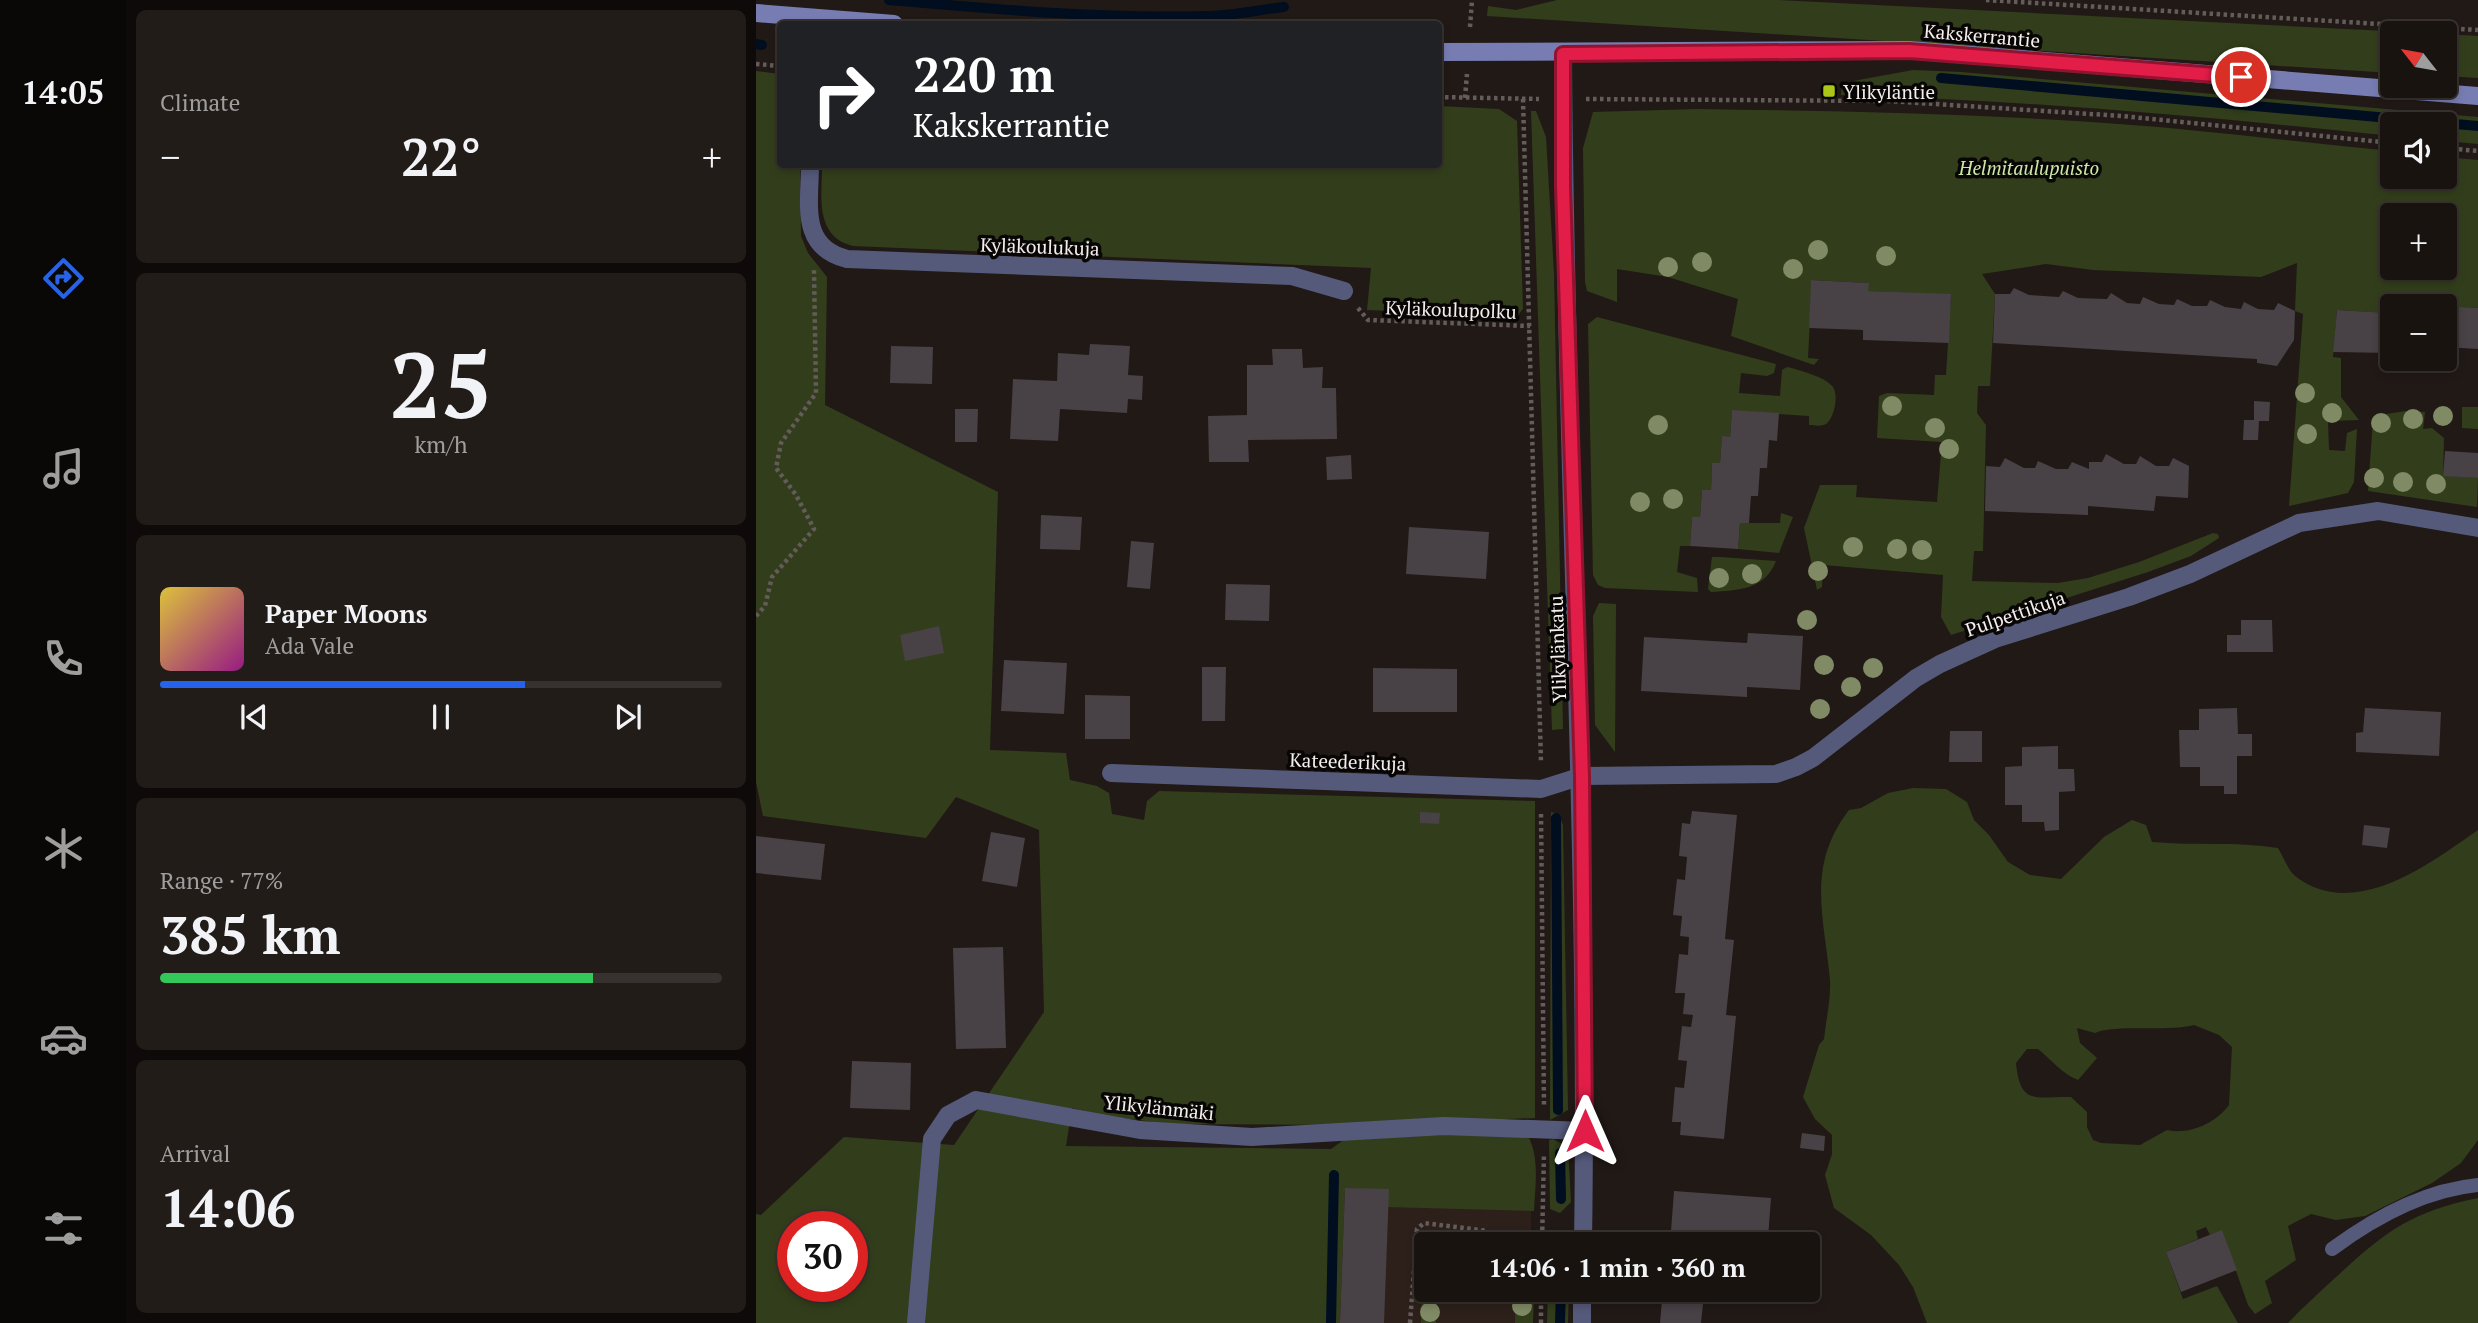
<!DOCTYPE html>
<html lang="en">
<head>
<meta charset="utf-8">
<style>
  :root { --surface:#191310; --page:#221c19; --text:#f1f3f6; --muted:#9f9e9f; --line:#373230; --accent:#2563eb }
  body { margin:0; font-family:"PT Serif",serif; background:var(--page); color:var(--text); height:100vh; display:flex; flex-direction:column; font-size:26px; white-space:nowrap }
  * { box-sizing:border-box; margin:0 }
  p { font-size:23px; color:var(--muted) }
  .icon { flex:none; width:38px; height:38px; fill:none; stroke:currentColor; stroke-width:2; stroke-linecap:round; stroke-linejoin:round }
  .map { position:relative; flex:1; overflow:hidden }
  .drawer { display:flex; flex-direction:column; gap:10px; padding:10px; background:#0e0a09; width:630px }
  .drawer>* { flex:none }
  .guide { position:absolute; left:21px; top:21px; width:665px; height:147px; border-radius:7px; box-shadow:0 4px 10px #0003,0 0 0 2px var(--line); background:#202124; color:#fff; overflow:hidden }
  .needle { width:46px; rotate:301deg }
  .fabs { position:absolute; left:1624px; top:21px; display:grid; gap:14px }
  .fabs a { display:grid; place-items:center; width:77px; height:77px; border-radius:7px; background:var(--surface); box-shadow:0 4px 10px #0003,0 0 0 2px var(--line); font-size:35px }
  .speed { position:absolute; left:21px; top:1211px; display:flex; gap:14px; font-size:35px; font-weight:700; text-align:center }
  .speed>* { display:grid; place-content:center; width:91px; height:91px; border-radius:50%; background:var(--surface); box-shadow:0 4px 10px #0003,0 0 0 2px var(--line); line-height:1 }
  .speed .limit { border:10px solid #d22; background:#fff; color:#111 }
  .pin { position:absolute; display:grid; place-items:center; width:60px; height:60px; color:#fff; margin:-30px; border:4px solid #fff; border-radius:50%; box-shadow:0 2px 7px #0007 }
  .me { position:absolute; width:77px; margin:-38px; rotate:0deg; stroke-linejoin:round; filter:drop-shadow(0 0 5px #0008) }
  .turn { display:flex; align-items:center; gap:24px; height:147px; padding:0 21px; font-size:32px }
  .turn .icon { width:91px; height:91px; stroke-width:2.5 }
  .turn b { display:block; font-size:49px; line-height:60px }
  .big { font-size:52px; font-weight:700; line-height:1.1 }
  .drawer .tile { flex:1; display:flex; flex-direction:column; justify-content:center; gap:10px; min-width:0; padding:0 24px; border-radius:10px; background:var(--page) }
  .drawer .dial { align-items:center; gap:0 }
  .dial b { font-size:91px; line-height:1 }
  .song { display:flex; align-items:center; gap:21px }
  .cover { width:84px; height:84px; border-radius:10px; background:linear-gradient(135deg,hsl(50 70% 55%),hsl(310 70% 35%)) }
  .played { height:7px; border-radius:4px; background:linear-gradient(90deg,var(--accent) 65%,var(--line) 65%) }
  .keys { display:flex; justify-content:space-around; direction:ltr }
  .heat { display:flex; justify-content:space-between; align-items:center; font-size:38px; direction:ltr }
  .charge { height:10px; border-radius:5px; background:linear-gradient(90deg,#34c759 77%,var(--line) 0) }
  .trip { position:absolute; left:658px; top:1232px; width:406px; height:70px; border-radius:7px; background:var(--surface); box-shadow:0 4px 10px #0003,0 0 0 2px var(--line); font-weight:700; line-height:70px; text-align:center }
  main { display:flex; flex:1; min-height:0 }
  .menu { display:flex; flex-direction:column; width:126px; justify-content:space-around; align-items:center; background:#0a0806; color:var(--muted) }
  .menu .icon { width:49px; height:49px }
  .menu .active { color:var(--accent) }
  .menu b { font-size:32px; color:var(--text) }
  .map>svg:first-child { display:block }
  .built { fill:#2d201a }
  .green { fill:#323e1b; fill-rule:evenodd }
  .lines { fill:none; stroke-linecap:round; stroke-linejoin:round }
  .stream { stroke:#000e20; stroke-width:10 }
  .building { fill:#484146 }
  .path { stroke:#645c5a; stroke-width:4.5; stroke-dasharray:3.5 3.5; stroke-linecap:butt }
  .service { stroke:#555a7b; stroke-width:14 }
  .minor { stroke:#555a7b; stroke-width:18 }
  .secondary { stroke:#777db2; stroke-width:18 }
  .tree { fill:#808b65 }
  .route-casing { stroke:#92132f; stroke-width:18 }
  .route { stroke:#e11d48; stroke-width:12 }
  .poi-dot { fill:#abc616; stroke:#080605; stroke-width:2.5 }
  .labels { text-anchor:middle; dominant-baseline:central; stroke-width:7; stroke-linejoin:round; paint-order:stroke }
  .street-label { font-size:19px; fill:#f4eeec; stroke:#080605 }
  .poi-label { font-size:19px; fill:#f4eeec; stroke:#080605; text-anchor:start }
  .park-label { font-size:19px; font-style:italic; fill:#cee8a6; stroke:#080605 }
</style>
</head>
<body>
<main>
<nav class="menu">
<b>14:05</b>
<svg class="icon active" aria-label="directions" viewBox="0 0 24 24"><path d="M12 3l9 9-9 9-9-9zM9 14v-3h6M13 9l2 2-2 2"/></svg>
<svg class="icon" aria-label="music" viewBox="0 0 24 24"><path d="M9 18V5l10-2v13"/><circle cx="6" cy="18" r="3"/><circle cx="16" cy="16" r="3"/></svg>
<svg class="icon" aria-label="phone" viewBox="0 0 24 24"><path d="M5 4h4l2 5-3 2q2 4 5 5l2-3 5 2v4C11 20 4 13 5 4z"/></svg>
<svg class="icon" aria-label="climate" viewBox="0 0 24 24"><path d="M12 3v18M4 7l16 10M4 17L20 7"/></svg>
<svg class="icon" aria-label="car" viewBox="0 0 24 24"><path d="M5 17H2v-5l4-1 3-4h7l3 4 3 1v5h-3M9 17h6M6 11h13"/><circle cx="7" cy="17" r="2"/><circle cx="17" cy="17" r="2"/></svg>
<svg class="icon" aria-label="filters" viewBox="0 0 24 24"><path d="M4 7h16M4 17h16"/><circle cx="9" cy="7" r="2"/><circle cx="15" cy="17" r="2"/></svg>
</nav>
<section class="drawer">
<div class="tile"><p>Climate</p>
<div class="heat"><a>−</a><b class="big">22°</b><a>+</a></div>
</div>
<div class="tile dial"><b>25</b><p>km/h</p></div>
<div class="tile">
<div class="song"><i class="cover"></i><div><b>Paper Moons</b><p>Ada Vale</p></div></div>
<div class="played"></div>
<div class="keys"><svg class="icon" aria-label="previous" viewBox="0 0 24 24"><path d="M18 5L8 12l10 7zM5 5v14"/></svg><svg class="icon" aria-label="pause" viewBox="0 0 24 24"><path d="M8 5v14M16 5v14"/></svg><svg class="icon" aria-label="next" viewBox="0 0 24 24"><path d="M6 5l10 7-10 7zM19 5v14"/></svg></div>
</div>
<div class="tile"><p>Range · 77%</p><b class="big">385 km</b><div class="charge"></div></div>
<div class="tile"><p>Arrival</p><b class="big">14:06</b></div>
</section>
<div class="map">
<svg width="1722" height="1323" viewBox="0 0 1722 1323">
  <rect width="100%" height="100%" fill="#211916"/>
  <polygon class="built" points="775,1159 775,1244 670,1244 670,1290 775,1290 774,1323 574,1323 575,1171"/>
  <g class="green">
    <polygon points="801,0 1021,0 1670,33 1636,33 1636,73 731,16 732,6 760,10"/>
    <polygon points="1689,34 1722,36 1722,78 1689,76"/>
    <path d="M1157 70 1205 72 1722 117V144L1689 141V124H1636V136C1453 117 1270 100 1085 95L1086 83Z"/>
    <path d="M0 71 24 74V164L44 165 45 236 52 253 71 277 69 405 242 492 234 750 310 753 314 780 341 786 353 793 356 814 388 820 391 801 403 791 779 801V1118L595 1125 415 1124 349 1116 316 1108 310 1146 575 1149 589 1139 659 1133 772 1136C784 1158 779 1187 778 1211L632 1207V1192L589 1188 584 1323H0V1214L5 1215 88 1137 198 1145 288 1012 283 830 200 797 170 838 7 816 0 782ZM37 1227H96V1286H37Z"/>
    <path d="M683 106 743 109 761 121 767 309 761 316 611 310 615 268 97 246C58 236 66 196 66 165L682 164Z"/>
    <path d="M942 109C1068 111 1193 113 1319 121 1425 127 1531 141 1636 151V177H1689V157L1722 160V308L1635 303 1634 313 1581 310 1577 357 1585 358V397L1603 420 1572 421 1573 450 1589 451 1591 433 1601 429 1598 482 1592 493 1533 506 1547 314 1539 311 1541 263 1505 277 1337 270 1290 264 1226 274 1239 294 1234 386H1222L1221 413 1230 425 1227 551H1218L1216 581 1302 583 1332 578 1383 562 1457 533 1462 534 1463 538 1435 556 1392 572 1195 635 1185 617 1187 575 1067 565 1066 587 1061 590 1048 528 1064 485H1101L1100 497 1181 502 1186 442 1121 438 1123 396 1131 393 1178 395 1179 375H1190L1195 295 1112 291V283L1056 280 1052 358 1063 359 1058 365 975 336 982 299 912 277 861 269V302L831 291 829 282 827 148 837 112ZM1636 215H1689V268H1636Z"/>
    <polygon points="775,111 780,111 790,137 798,273 807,729 796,730"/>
    <path d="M841 317 1020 364 1018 373 1011 376 985 373 983 393 1024 396 1026 370 1031 367C1043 370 1070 377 1077 387 1083 396 1078 418 1070 424 1065 427 1058 425 1053 425V416L976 411 974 437H966L964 463H956L955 490H946L944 517H936L934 546H924L921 572 941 578 942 592 849 588 842 585 837 575 832 324Z"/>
    <polygon points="1706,407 1722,407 1722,429 1706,428"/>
    <polygon points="1650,411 1669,412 1667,429 1676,428 1688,438 1687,475 1722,478 1721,507 1612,491 1617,419 1623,415"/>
    <polygon points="1025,513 1037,517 1023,553 982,549 984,523 1024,523"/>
    <path d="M956 557H964L1020 561C1009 590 982 590 955 592L952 589Z"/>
    <polygon points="843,603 860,604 859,752 839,725 837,616"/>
    <path d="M1157 788 1190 789 1211 802 1218 820 1233 835 1252 862 1274 875 1305 879 1348 837 1376 820 1390 825 1396 842C1438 846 1480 841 1522 848 1527 856 1532 870 1539 876 1598 922 1673 864 1722 830V1140L1705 1163 1676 1183 1609 1216 1580 1220 1555 1214 1532 1226 1540 1260 1509 1281 1516 1303 1499 1314 1492 1305 1466 1231 1454 1235 1450 1227 1440 1231 1442 1239 1410 1252 1427 1299 1461 1286 1482 1323H1171L1157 1287 1143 1265 1115 1235 1078 1208 1069 1175 1076 1154V1135L1059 1119 1047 1097 1063 1045 1068 1039C1070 1020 1075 999 1074 980 1068 916 1050 866 1093 810L1105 808 1132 793ZM1438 1025 1463 1035 1476 1047 1473 1105C1459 1124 1433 1135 1411 1130L1384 1145 1345 1143 1337 1140 1331 1127V1112L1315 1097C1281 1096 1264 1107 1260 1063L1271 1049H1282C1297 1061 1305 1073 1322 1080L1341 1058 1324 1043 1321 1028 1339 1033C1357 1024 1413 1032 1438 1025Z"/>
    <polygon points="795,812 803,815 807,825 812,1110 794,1120"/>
    <polygon points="797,1139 812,1147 815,1202 804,1213 794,1209 793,1140"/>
    <path d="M1722 1198V1323H1532C1547 1307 1563 1293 1579 1278 1629 1232 1654 1212 1722 1198Z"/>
    <polygon points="673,1238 680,1238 681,1243 670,1244 670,1290 680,1290 680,1323 665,1323 668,1242"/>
    <polygon points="760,1290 778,1290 777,1323 759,1323"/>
    <polygon points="792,1290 813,1290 812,1323 791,1323"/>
  </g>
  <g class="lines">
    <g class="stream">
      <path d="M133 0C237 9 343 19 448 16 476 16 501 10 528 7"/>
      <polyline points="0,44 6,45"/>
      <polyline points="1185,78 1722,126"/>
      <polyline points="800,818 802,1110"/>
      <polyline points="804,1153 805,1199"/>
      <polyline points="575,1323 578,1175"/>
      <polyline points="804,1323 805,1290"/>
    </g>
  </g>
  <g class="building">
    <polygon points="1055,280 1113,283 1112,291 1195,294 1193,343 1107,340 1107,330 1053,328"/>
    <polygon points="1258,288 1273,295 1303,297 1307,291 1322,298 1351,299 1355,293 1371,303 1384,304 1387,297 1403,304 1418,305 1421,299 1436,306 1451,306 1454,300 1469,307 1485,309 1488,302 1502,309 1518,310 1522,303 1539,311 1538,340 1521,366 1501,363 1501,359 1237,343 1239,294 1254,294"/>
    <polygon points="1634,302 1655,304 1636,306 1634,353 1577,352 1581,310 1634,313"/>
    <polygon points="1689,306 1722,308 1722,349 1689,347"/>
    <polygon points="334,344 374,346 372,375 387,376 386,400 372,399 371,413 304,409 302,441 254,439 257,379 301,381 302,353 333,355"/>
    <polygon points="135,346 177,347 176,384 134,383"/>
    <polygon points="516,349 546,349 547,368 567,367 566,388 580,388 581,439 492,440 493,462 453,462 452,416 491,415 491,365 517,365"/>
    <polygon points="1498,401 1514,402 1513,421 1503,421 1502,440 1487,440 1488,420 1498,420"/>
    <polygon points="199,409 222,409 221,442 199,442"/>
    <polygon points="976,410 1023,413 1021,441 1013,440 1011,468 1004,468 1002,496 995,496 993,523 984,523 982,549 934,546 936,517 944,517 946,490 955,490 956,463 964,463 966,436 974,437"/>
    <polygon points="1689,451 1722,453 1722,478 1687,476"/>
    <polygon points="1350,454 1368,464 1380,464 1384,456 1400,466 1413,466 1417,458 1433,466 1432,498 1400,496 1398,511 1332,506 1332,515 1229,511 1230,466 1244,467 1249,458 1268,468 1279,468 1282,461 1300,469 1312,469 1316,462 1333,469 1333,462 1346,462"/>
    <polygon points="595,455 596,479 571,480 570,457"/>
    <polygon points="285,515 326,517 324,550 284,549"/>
    <polygon points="653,527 733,532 730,579 650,574"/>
    <polygon points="375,541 398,543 394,589 371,587"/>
    <polygon points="470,584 514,585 513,621 469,620"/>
    <polygon points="1485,620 1516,620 1517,652 1471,652 1471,635 1485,635"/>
    <polygon points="183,626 188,653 149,661 144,635"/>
    <polygon points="992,633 1047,636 1044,690 991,687 991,697 885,691 888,637 991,643"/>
    <polygon points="248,660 311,663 308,714 245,711"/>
    <polygon points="446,667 470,667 469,721 446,721"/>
    <polygon points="617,668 701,669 701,712 617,712"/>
    <polygon points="329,695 374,696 374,739 329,739"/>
    <polygon points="1481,708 1482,734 1496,734 1496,756 1481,756 1481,794 1468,794 1468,786 1444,786 1444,767 1424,767 1423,730 1443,730 1443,709"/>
    <polygon points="1609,708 1685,712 1683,756 1600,752 1600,733 1607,732"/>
    <polygon points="1194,731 1226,731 1226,762 1193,762"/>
    <polygon points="1302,746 1302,769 1318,769 1319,791 1303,792 1303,830 1289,831 1288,822 1266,822 1266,805 1249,805 1249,767 1266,766 1266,747"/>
    <polygon points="936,811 981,815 969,939 978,940 970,1015 980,1016 968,1139 924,1135 925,1122 916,1122 919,1087 928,1088 931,1061 922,1060 926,1026 935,1027 937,1015 927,1014 929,993 919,993 923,954 932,955 933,937 924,936 926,916 917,915 921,879 929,880 931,857 923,856 926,823 934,824"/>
    <polygon points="664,812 684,813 683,824 664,823"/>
    <polygon points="1608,825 1634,828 1631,848 1606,845"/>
    <polygon points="235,832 269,838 261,887 226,881"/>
    <polygon points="0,836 69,844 65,880 0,873"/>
    <polygon points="247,947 250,1048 200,1049 197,948"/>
    <polygon points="96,1061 155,1063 154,1110 94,1108"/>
    <polygon points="1046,1133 1069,1136 1068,1151 1044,1148"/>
    <polygon points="589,1188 633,1189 628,1323 584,1323"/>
    <polygon points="918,1191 1015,1198 1012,1238 988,1237 988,1244 914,1244"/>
    <polygon points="1466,1230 1481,1270 1425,1292 1410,1252"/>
    <polygon points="944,1290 971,1290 971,1294 944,1292"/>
    <polygon points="906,1300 947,1304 945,1323 904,1323"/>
  </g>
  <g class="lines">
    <g class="path">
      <polyline points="1230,0 1722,30"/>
      <polyline points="714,27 716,0"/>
      <polyline points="0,64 24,66"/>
      <polyline points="682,97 783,99"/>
      <polyline points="709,98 711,74"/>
      <polyline points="767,99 785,763"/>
      <polyline points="830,99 1132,101 1366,116 1636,143"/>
      <polyline points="1689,148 1722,151"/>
      <polyline points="602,308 612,320 774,326"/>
      <polyline points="0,616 9,606 16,577 58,529 40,495 20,468 25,443 60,393 58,270"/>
      <polyline points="785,814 788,1106"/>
      <polyline points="786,1244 788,1153"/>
      <polyline points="654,1323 661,1229 668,1223 732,1231"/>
      <polyline points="785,1323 785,1290"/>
    </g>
    <path class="service" d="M1576 1249C1618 1218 1669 1190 1722 1185"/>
    <g class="minor">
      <path d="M807 54C809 451 833 847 827 1244"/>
      <path d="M54 164C54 204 43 247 91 259L536 276 588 291"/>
      <polyline points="355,773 785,789 826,776 1020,774 1040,767 1057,758 1160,678 1184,664 1239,639 1373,597 1434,574 1543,523 1622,511 1722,528"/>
      <polyline points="160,1323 176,1139 192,1115 220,1100 384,1130 496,1137 688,1126 829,1131"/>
      <polyline points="826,1323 826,1290"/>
    </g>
    <g class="secondary">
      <polyline points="0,13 138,24"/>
      <polyline points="682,52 1153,50 1722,96"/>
    </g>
  </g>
  <g class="tree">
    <circle cx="1062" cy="250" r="10"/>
    <circle cx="1130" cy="256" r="10"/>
    <circle cx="946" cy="262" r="10"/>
    <circle cx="912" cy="267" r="10"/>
    <circle cx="1037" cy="269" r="10"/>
    <circle cx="1549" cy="393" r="10"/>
    <circle cx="1136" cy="406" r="10"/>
    <circle cx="1576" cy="413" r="10"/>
    <circle cx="1687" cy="416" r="10"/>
    <circle cx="1657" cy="419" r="10"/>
    <circle cx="1625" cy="423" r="10"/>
    <circle cx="902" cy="425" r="10"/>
    <circle cx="1179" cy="428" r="10"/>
    <circle cx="1551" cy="434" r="10"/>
    <circle cx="1193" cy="449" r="10"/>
    <circle cx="1618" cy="478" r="10"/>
    <circle cx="1647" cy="482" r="10"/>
    <circle cx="1680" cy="484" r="10"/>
    <circle cx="917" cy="499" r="10"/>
    <circle cx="884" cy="502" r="10"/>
    <circle cx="1097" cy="547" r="10"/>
    <circle cx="1141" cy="549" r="10"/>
    <circle cx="1166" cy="550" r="10"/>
    <circle cx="1062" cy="571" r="10"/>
    <circle cx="996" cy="574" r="10"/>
    <circle cx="963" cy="578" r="10"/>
    <circle cx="1051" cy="620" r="10"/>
    <circle cx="1068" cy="665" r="10"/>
    <circle cx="1117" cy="668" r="10"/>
    <circle cx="1095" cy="687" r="10"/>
    <circle cx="1064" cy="709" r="10"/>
    <circle cx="766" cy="1306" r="10"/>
    <circle cx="674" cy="1312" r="10"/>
  </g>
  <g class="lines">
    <defs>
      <polyline id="route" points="829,1131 826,776 807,187 807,54 1153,51 1485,77"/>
    </defs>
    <use href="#route" class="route-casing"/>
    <use href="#route" class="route"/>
  </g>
  <rect class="poi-dot" x="1066" y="84" width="14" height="14" rx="3.5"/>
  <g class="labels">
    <g class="street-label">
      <text transform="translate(1226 35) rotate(5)">Kakskerrantie</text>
      <text transform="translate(284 246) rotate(2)">Kyläkoulukuja</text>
      <text transform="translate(695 309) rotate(2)">Kyläkoulupolku</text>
      <text transform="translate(1259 613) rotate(-19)">Pulpettikuja</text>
      <text transform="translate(801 649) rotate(-92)">Ylikylänkatu</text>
      <text transform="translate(592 761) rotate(2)">Kateederikuja</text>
      <text transform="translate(403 1107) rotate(6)">Ylikylänmäki</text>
    </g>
    <g class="poi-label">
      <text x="1087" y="91">Ylikyläntie</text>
    </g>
    <g class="park-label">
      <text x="1273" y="167">Helmitaulupuisto</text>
    </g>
  </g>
</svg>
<div class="fabs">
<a><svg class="needle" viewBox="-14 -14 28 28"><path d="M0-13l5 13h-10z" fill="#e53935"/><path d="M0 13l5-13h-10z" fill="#9f9e9f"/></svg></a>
<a><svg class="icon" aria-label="sound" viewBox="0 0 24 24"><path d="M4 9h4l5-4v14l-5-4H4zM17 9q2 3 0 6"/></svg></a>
<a>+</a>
<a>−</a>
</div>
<div class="speed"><div class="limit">30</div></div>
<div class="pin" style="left:1485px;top:77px;background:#d93025"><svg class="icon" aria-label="arrive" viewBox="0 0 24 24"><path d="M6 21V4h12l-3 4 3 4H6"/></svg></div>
<svg class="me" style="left:829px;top:1131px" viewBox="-20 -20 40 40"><path d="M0-17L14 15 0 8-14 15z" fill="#e11d48" stroke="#fff" stroke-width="4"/></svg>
<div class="trip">14:06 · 1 min · 360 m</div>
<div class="guide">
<div class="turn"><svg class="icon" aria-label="right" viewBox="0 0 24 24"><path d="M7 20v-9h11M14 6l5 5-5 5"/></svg><div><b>220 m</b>Kakskerrantie</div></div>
</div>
</div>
</main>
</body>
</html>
